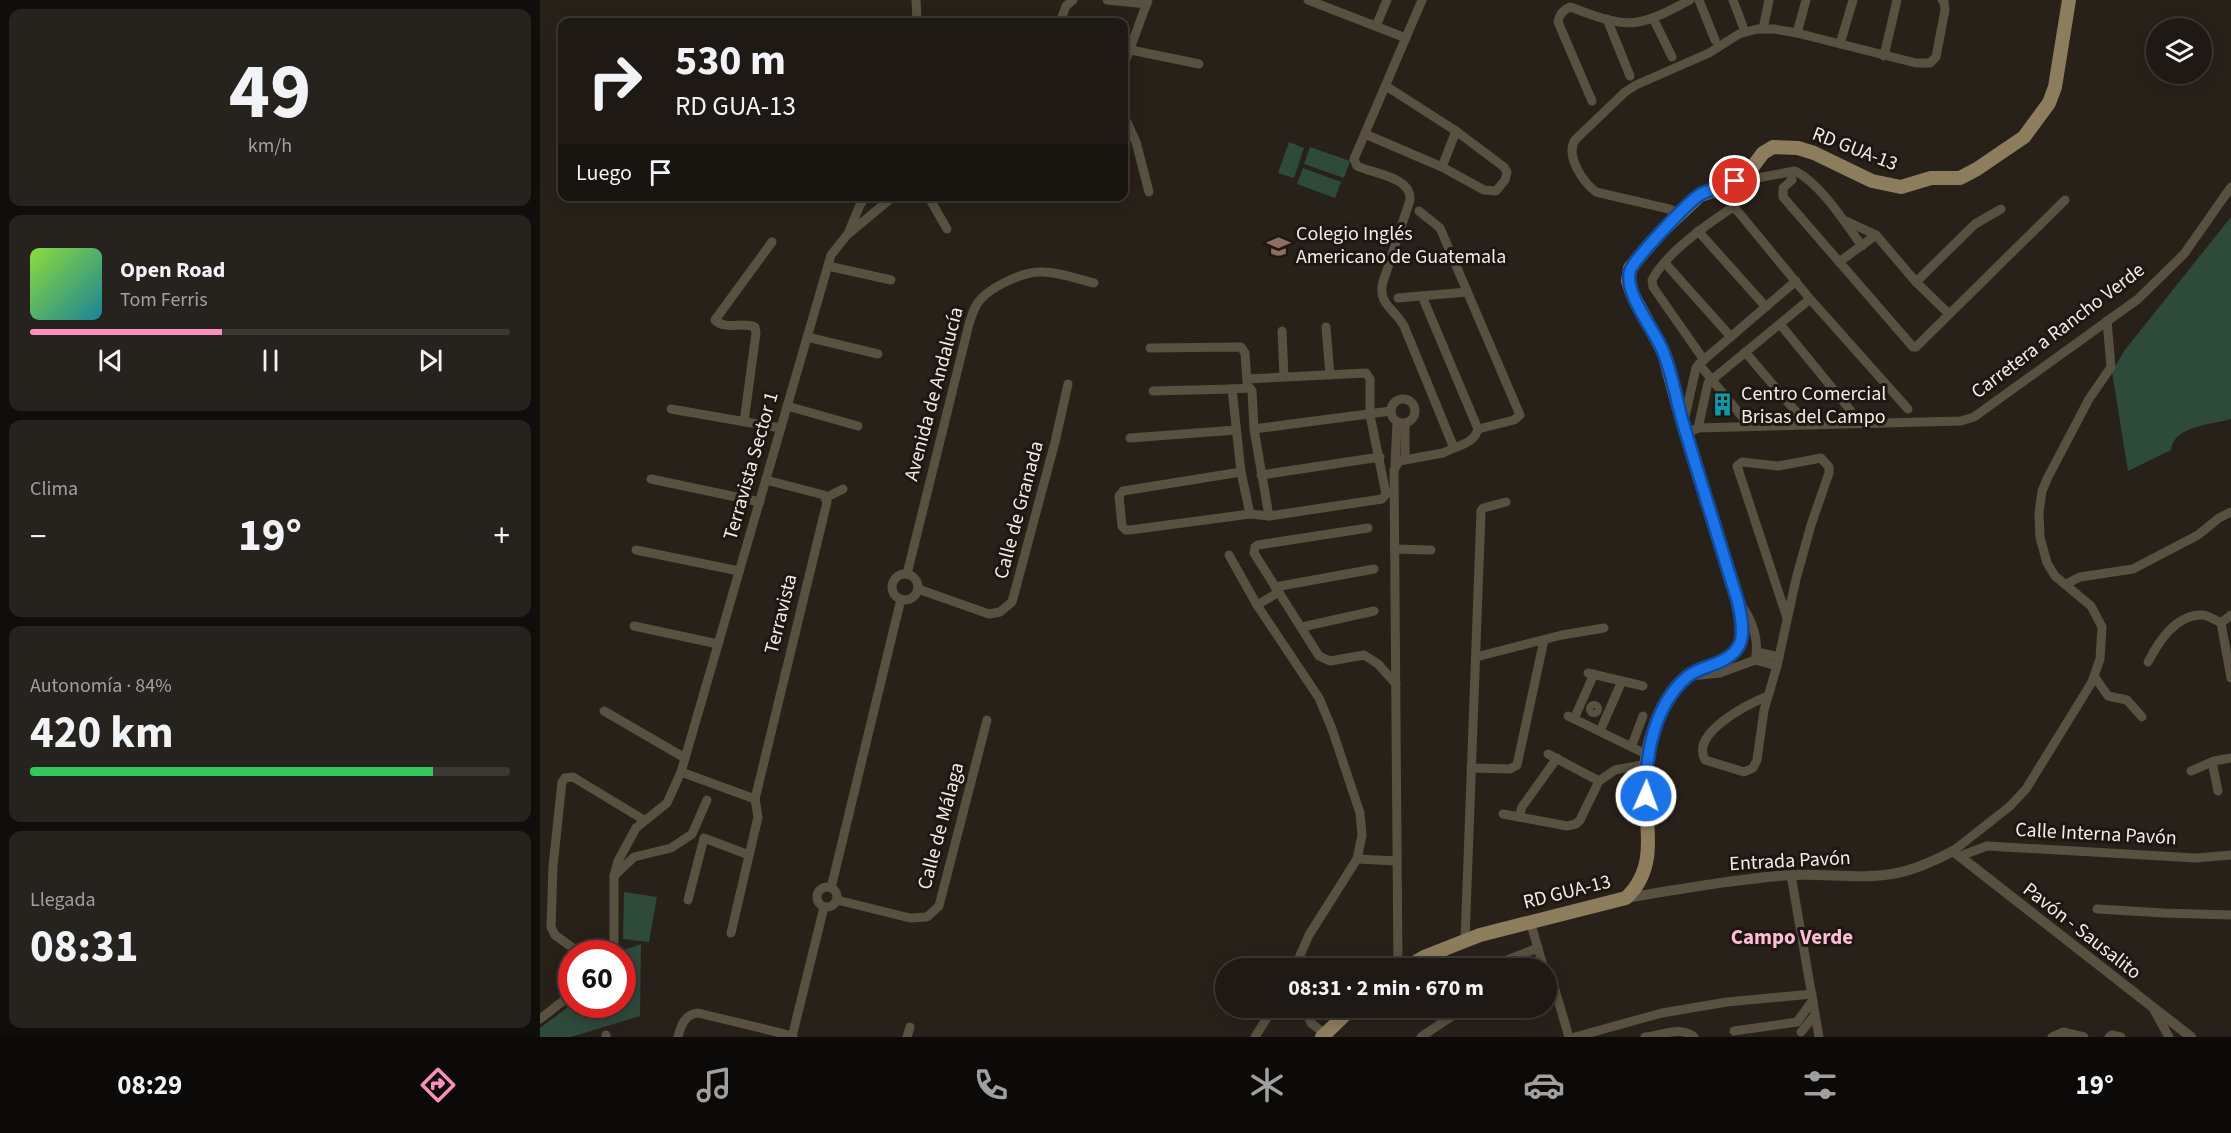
<!DOCTYPE html>
<html lang="es">
<head>
<meta charset="utf-8">
<style>
  :root { --surface:#1e1914; --page:#26221d; --text:#f1f3f6; --muted:#a1a0a0; --line:#3c3834; --accent:#ff8eba }
  body { margin:0; font-family:"Source Sans 3",sans-serif; background:var(--page); color:var(--text); height:100vh; display:flex; flex-direction:column; font-size:22px; white-space:nowrap }
  * { box-sizing:border-box; margin:0 }
  p { font-size:20px; color:var(--muted) }
  .icon { flex:none; width:33px; height:33px; fill:none; stroke:currentColor; stroke-width:2; stroke-linecap:round; stroke-linejoin:round }
  .map { position:relative; flex:1; overflow:hidden }
  .drawer { display:flex; flex-direction:column; gap:9px; padding:9px; background:#100e0b; width:540px }
  .drawer>* { flex:none }
  .guide { position:absolute; left:18px; top:18px; width:570px; height:183px; border-radius:12px; box-shadow:0 3px 15px #0003,0 0 0 2px var(--line); background:#1e1914; color:var(--text); overflow:hidden }
  .fabs { position:absolute; left:1606px; top:18px; display:grid; gap:12px }
  .fabs a { display:grid; place-items:center; width:66px; height:66px; border-radius:50%; background:var(--surface); box-shadow:0 3px 15px #0003,0 0 0 2px var(--line); font-size:30px }
  .speed { position:absolute; left:18px; top:940px; display:flex; gap:12px; font-size:30px; font-weight:700; text-align:center }
  .speed>* { display:grid; place-content:center; width:78px; height:78px; border-radius:50%; background:var(--surface); box-shadow:0 3px 15px #0003,0 0 0 2px var(--line); line-height:1 }
  .speed .limit { border:9px solid #d22; background:#fff; color:#111 }
  .pin { position:absolute; display:grid; place-items:center; width:51px; height:51px; color:#fff; margin:-26px; border:3px solid #fff; border-radius:50%; box-shadow:0 2px 6px #0007 }
  .me { position:absolute; width:66px; margin:-33px; rotate:2deg; stroke-linejoin:round; filter:drop-shadow(0 0 4px #0008) }
  .turn { display:flex; align-items:center; gap:21px; height:126px; padding:0 18px; font-size:27px }
  .turn .icon { width:78px; height:78px; stroke-width:2.5 }
  .turn b { display:block; font-size:42px; line-height:51px }
  .then { display:flex; align-items:center; height:57px; padding:0 18px; background:#0003; gap:12px; font-size:22px }
  .big { font-size:45px; font-weight:700; line-height:1.1 }
  .drawer .tile { flex:1; display:flex; flex-direction:column; justify-content:center; gap:9px; min-width:0; padding:0 21px; border-radius:12px; background:var(--page) }
  .drawer .dial { align-items:center; gap:0 }
  .dial b { font-size:78px; line-height:1 }
  .song { display:flex; align-items:center; gap:18px }
  .cover { width:72px; height:72px; border-radius:9px; background:linear-gradient(135deg,hsl(90 70% 55%),hsl(190 70% 35%)) }
  .played { height:6px; border-radius:3px; background:linear-gradient(90deg,var(--accent) 40%,var(--line) 40%) }
  .keys { display:flex; justify-content:space-around; direction:ltr }
  .heat { display:flex; justify-content:space-between; align-items:center; font-size:33px; direction:ltr }
  .charge { height:9px; border-radius:4px; background:linear-gradient(90deg,#34c759 84%,var(--line) 0) }
  .trip { position:absolute; left:675px; top:958px; width:342px; height:60px; border-radius:30px; background:var(--surface); box-shadow:0 3px 15px #0003,0 0 0 2px var(--line); font-weight:700; line-height:60px; text-align:center }
  .dock { display:flex; height:96px; justify-content:space-around; align-items:center; background:#0c0a08; color:var(--muted) }
  .dock .icon { width:42px; height:42px }
  .dock .current { color:var(--accent) }
  .dock b { font-size:27px; color:var(--text) }
  main { display:flex; flex:1; min-height:0 }
  .map>svg:first-child { display:block }
  .green { fill:#2d4a3b }
  .lines { fill:none; stroke-linecap:round; stroke-linejoin:round }
  .pedestrian { stroke:#585041; stroke-width:7 }
  .minor { stroke:#585041; stroke-width:9 }
  .tertiary { stroke:#585041; stroke-width:10 }
  .primary { stroke:#8e7d5d; stroke-width:14 }
  .route-casing { stroke:#114b97; stroke-width:15 }
  .route { stroke:#1a73e8; stroke-width:10 }
  .labels { text-anchor:middle; dominant-baseline:central; stroke-width:6; stroke-linejoin:round; paint-order:stroke }
  .street-label { font-size:20px; fill:#f1ece7; stroke:#1e1711 }
  .poi-label { font-size:20px; fill:#f1ece7; stroke:#1e1711; text-anchor:start }
  .neighbourhood-label { font-size:21px; font-weight:bold; fill:#febdd4; stroke:#1e1711 }
</style>
</head>
<body>
<main>
<section class="drawer">
<div class="tile dial"><b>49</b><p>km/h</p></div>
<div class="tile">
<div class="song"><i class="cover"></i><div><b>Open Road</b><p>Tom Ferris</p></div></div>
<div class="played"></div>
<div class="keys"><svg class="icon" aria-label="previous" viewBox="0 0 24 24"><path d="M18 5L8 12l10 7zM5 5v14"/></svg><svg class="icon" aria-label="pause" viewBox="0 0 24 24"><path d="M8 5v14M16 5v14"/></svg><svg class="icon" aria-label="next" viewBox="0 0 24 24"><path d="M6 5l10 7-10 7zM19 5v14"/></svg></div>
</div>
<div class="tile"><p>Clima</p>
<div class="heat"><a>−</a><b class="big">19°</b><a>+</a></div>
</div>
<div class="tile"><p>Autonomía · 84%</p><b class="big">420 km</b><div class="charge"></div></div>
<div class="tile"><p>Llegada</p><b class="big">08:31</b></div>
</section>
<div class="map">
<svg width="1691" height="1037" viewBox="0 0 1691 1037">
  <rect width="100%" height="100%" fill="#28211a"/>
  <g class="green">
    <polygon points="749,142 764,148 754,178 738,173"/>
    <polygon points="770,147 810,161 804,178 764,164"/>
    <polygon points="763,168 801,182 795,198 757,184"/>
    <path d="M1691 217V419C1672 425 1634 425 1631 450L1588 471 1572 372 1584 351Z"/>
    <polygon points="84,892 117,897 109,942 83,939"/>
    <polygon points="101,944 100,1016 31,1037 0,1037 0,1028 31,1005 82,1005 82,954 77,954 78,952"/>
  </g>
  <g class="lines">
    <circle class="pedestrian" cx="1054" cy="709" r="4.5"/>
    <g class="minor">
      <polyline points="376,0 377,22"/>
      <polyline points="567,0 607,4"/>
      <polyline points="768,0 866,38"/>
      <polyline points="1159,0 1175,40"/>
      <polyline points="1193,0 1205,32"/>
      <polyline points="1113,18 1132,57"/>
      <polyline points="1067,19 1090,76"/>
      <polyline points="520,22 526,6 533,0"/>
      <polyline points="836,26 847,0"/>
      <polyline points="1223,29 1229,0"/>
      <polyline points="1257,33 1266,0"/>
      <polyline points="1300,44 1313,0"/>
      <polyline points="591,50 659,64"/>
      <polyline points="1344,56 1357,0"/>
      <polyline points="584,65 608,0"/>
      <path d="M1052 101 1018 22C1019 15 1023 10 1030 7 1051 14 1076 26 1098 22 1116 19 1134 8 1150 0"/>
      <polyline points="584,116 596,142 609,192"/>
      <polyline points="825,134 902,167 944,190 956,191 965,180 967,172 964,167 916,131 846,86"/>
      <polyline points="902,167 916,131"/>
      <polyline points="1250,172 1252,180 1243,188 1243,197 1373,347 1376,347 1525,200"/>
      <path d="M1201 181 1255 171C1281 184 1305 223 1322 246"/>
      <polyline points="388,196 407,229"/>
      <polyline points="487,196 487,198"/>
      <polyline points="879,211 900,228 980,415 974,420 938,429"/>
      <path d="M1141 214 1129 209 1056 192C1043 182 1025 156 1035 140L1085 92 1096 85 1169 53 1199 34 1217 29H1234L1257 33 1376 63H1390L1396 57 1405 10 1404 2 1402 0"/>
      <polyline points="1306,221 1336,235 1376,282 1409,314"/>
      <polyline points="1158,231 1226,307"/>
      <polyline points="308,234 320,205 326,196"/>
      <polyline points="1299,262 1336,235"/>
      <polyline points="1125,263 1191,337"/>
      <polyline points="288,266 351,280"/>
      <polyline points="1376,282 1435,224 1461,209"/>
      <path d="M882 296 938 429C935 441 924 444 914 448"/>
      <polyline points="858,298 927,292"/>
      <polyline points="1240,324 1311,411"/>
      <polyline points="786,327 790,375"/>
      <polyline points="742,331 744,377"/>
      <polyline points="267,337 338,354"/>
      <polyline points="610,348 701,347 705,353 707,382"/>
      <polyline points="1205,352 1258,414"/>
      <path d="M1164 360 1113 287 1112 280C1126 253 1165 226 1190 209L1195 208 1270 299 1368 409"/>
      <polyline points="1159,364 1204,419"/>
      <polyline points="613,391 692,389"/>
      <circle cx="863" cy="411" r="12"/>
      <polyline points="247,406 318,426"/>
      <polyline points="131,409 241,428"/>
      <polyline points="1144,421 1156,368 1159,364 1256,281"/>
      <path d="M204 422 216 333 215 327C202 321 186 331 175 320L232 242"/>
      <polyline points="865,423 865,460"/>
      <polyline points="1158,428 1168,383 1270,299"/>
      <polyline points="714,429 851,411"/>
      <polyline points="1146,434 1158,428 1421,421 1434,417 1598,299 1644,254 1691,187"/>
      <polyline points="590,438 696,430"/>
      <polyline points="855,465 857,422"/>
      <polyline points="701,472 583,491 579,496 582,526 586,530 590,530 710,514 729,516 842,499 846,494 830,415 830,379 826,373 707,379"/>
      <polyline points="721,475 840,457"/>
      <polyline points="111,479 220,502"/>
      <polyline points="285,498 303,489"/>
      <polyline points="710,514 701,472 692,389 710,388 712,391 714,429 729,516"/>
      <polyline points="828,528 718,545 715,547 714,553 779,656 790,661 824,655 838,664 856,684"/>
      <polyline points="855,549 891,550"/>
      <polyline points="96,550 199,571"/>
      <polyline points="689,555 717,605 779,698 792,729 820,813 822,835 817,859 769,935 754,969"/>
      <path d="M367 574 429 324C432 315 434 306 441 299 451 287 483 272 499 272 517 271 537 279 554 283"/>
      <circle cx="365" cy="587" r="13"/>
      <polyline points="1526,584 1540,577 1593,569 1658,535 1679,518 1691,512"/>
      <polyline points="735,587 834,569"/>
      <polyline points="378,589 449,614 460,612 472,602 515,442 528,384"/>
      <path d="M1200 604C1212 618 1220 642 1215 660"/>
      <polyline points="717,605 739,592"/>
      <polyline points="1681,623 1691,678"/>
      <polyline points="1681,623 1691,615"/>
      <polyline points="94,626 178,644"/>
      <polyline points="762,627 834,611"/>
      <polyline points="1217,652 1239,657"/>
      <polyline points="936,657 1022,635 1064,628"/>
      <path d="M1608 662C1619 641 1636 614 1663 615 1669 616 1676 620 1681 623"/>
      <polyline points="1048,673 1103,686"/>
      <polyline points="1152,676 1180,673 1215,660 1237,666"/>
      <polyline points="1554,676 1568,696 1587,700 1602,717"/>
      <path d="M1228 696C1208 704 1150 733 1165 760L1204 772 1213 768 1217 760 1224 710 1237 666 1256 579 1271 525 1289 473V467L1281 458 1238 466 1202 462 1197 466 1247 618"/>
      <polyline points="64,711 145,758"/>
      <polyline points="1028,716 1108,755"/>
      <polyline points="1034,719 1054,674"/>
      <polyline points="1060,731 1082,681"/>
      <polyline points="1092,745 1103,716"/>
      <polyline points="1008,754 1059,781"/>
      <polyline points="1672,762 1678,791"/>
      <polyline points="931,768 970,769 977,765 1004,640"/>
      <polyline points="1651,771 1674,761 1691,758"/>
      <polyline points="141,772 215,799"/>
      <polyline points="963,814 1027,826 1036,824 1040,820 1059,781 1075,770 1107,764"/>
      <polyline points="979,817 982,807 1017,758"/>
      <polyline points="1413,851 1469,807 1486,789 1552,682 1560,659 1562,627 1551,606 1515,576 1507,563 1500,537 1499,513 1502,491 1508,477 1549,399 1571,367 1567,321"/>
      <polyline points="1420,856 1447,846 1656,858 1691,855"/>
      <polyline points="817,859 857,861"/>
      <polyline points="75,875 94,857 131,848 152,834 167,800"/>
      <polyline points="1251,875 1279,1037"/>
      <circle cx="287" cy="897" r="10"/>
      <polyline points="291,888 361,599"/>
      <polyline points="148,900 164,838 209,855"/>
      <polyline points="297,900 370,918 387,917 399,906 447,720"/>
      <polyline points="1557,909 1624,913 1691,915"/>
      <polyline points="990,921 1004,969"/>
      <polyline points="191,933 218,817 215,799 287,502 284,495 226,480"/>
      <polyline points="925,940 941,511 943,508 966,502"/>
      <polyline points="900,950 910,969"/>
      <polyline points="41,954 15,935 11,927 13,866 22,782 25,778 33,777 104,820"/>
      <polyline points="70,954 74,942 74,876 78,861 96,828 127,803 141,772 291,255 307,235 349,200 357,196"/>
      <path d="M858 969 854 470 859 461 903 453 914 448 864 326C855 309 837 304 843 282L870 200C872 177 834 174 817 166L814 159 882 0"/>
      <polyline points="944,969 998,948"/>
      <polyline points="1006,977 1013,983 1029,1037"/>
      <polyline points="765,1008 771,1023 785,1034"/>
      <polyline points="1614,1010 1629,1037"/>
      <polyline points="869,1012 876,1008"/>
      <polyline points="0,1019 32,994"/>
      <polyline points="1194,1031 1257,1022 1273,1000"/>
      <polyline points="1261,1032 1275,1015"/>
      <polyline points="66,1035 66,1037"/>
      <path d="M138 1037C141 1025 145 1014 158 1013L253 1036"/>
      <polyline points="252,1037 284,907"/>
      <polyline points="367,1037 370,1027"/>
      <polyline points="715,1037 733,1008"/>
      <polyline points="881,1037 924,1008"/>
      <polyline points="1035,1037 1122,1013 1187,1002 1272,994"/>
      <path d="M1105 1037C1121 1036 1140 1025 1154 1037"/>
      <polyline points="1512,1037 1523,1032 1544,1037"/>
      <polyline points="1569,1037 1572,1035 1581,1037"/>
    </g>
    <path class="tertiary" d="M1086 898C1141 889 1196 879 1251 875 1286 873 1323 880 1357 873 1377 869 1396 860 1413 851L1651 1037"/>
    <g class="primary">
      <path d="M864 969 884 957 940 935 1086 898C1117 869 1107 831 1105 794 1105 773 1107 750 1114 730 1120 711 1132 688 1148 676 1155 670 1165 668 1173 665 1208 652 1204 633 1198 602L1143 424 1124 353 1092 293 1088 281 1090 268 1120 233 1160 195 1184 187 1208 173 1223 153 1233 147 1258 148 1274 153 1332 181 1361 187 1391 178H1420L1437 169 1484 137 1509 103 1515 87 1529 0"/>
      <polyline points="782,1037 812,1008"/>
    </g>
  </g>
  <g class="lines">
    <defs>
      <path id="route" d="M1106 796C1105 756 1114 705 1147 677 1154 671 1164 668 1172 665 1207 653 1205 634 1198 602 1180 543 1161 483 1143 423 1136 399 1132 372 1122 349 1113 328 1084 293 1090 271 1093 260 1150 200 1161 194 1171 189 1184 188 1195 181"/>
    </defs>
    <use href="#route" class="route-casing"/>
    <use href="#route" class="route"/>
  </g>
  <defs>
    <symbol id="school-bare" viewBox="-9 -9 18 18"><path d="M0-5L7-2L0 1L-7-2ZM-4 1L0 2.5L4 1V4Q0 6-4 4Z" fill="#8d6e63" stroke="#1e1711" stroke-width="2.5" paint-order="stroke"/></symbol>
    <symbol id="building-bare" viewBox="-9 -9 18 18"><path d="M-4-6H4V6H1V3H-1V6H-4ZM-2.5-4.3h1.7v1.8h-1.7ZM.8-4.3h1.7v1.8H.8ZM-2.5-1h1.7V.8h-1.7ZM.8-1h1.7V.8H.8Z" fill="#0f9aa8" stroke="#1e1711" stroke-width="2.5" paint-order="stroke"/></symbol>
  </defs>
  <g fill-rule="evenodd">
    <use href="#school-bare" x="722" y="230" width="33" height="33"/>
    <use href="#building-bare" x="1166" y="388" width="33" height="33"/>
  </g>
  <g class="labels">
    <g class="street-label">
      <text transform="translate(1315 149) rotate(21)">RD GUA-13</text>
      <text transform="translate(1518 331) rotate(-37)">Carretera a Rancho Verde</text>
      <text transform="translate(394 394) rotate(-75)">Avenida de Andalucía</text>
      <text transform="translate(211 466) rotate(-74)">Terravista Sector 1</text>
      <text transform="translate(479 510) rotate(-75)">Calle de Granada</text>
      <text transform="translate(241 614) rotate(-76)">Terravista</text>
      <text transform="translate(401 826) rotate(-75)">Calle de Málaga</text>
      <text transform="translate(1556 834) rotate(3)">Calle Interna Pavón</text>
      <text transform="translate(1250 861) rotate(-3)">Entrada Pavón</text>
      <text transform="translate(1027 892) rotate(-14)">RD GUA-13</text>
      <text transform="translate(1542 931) rotate(38)">Pavón - Sausalito</text>
    </g>
    <g class="poi-label">
      <text x="756" y="234">Colegio Inglés<tspan x="756" dy="23">Americano de Guatemala</tspan></text>
      <text x="1201" y="394">Centro Comercial<tspan x="1201" dy="23">Brisas del Campo</tspan></text>
    </g>
    <g class="neighbourhood-label">
      <text x="1252" y="937">Campo Verde</text>
    </g>
  </g>
</svg>
<div class="fabs">
<a><svg class="icon" aria-label="layers" viewBox="0 0 24 24"><path d="M12 4l9 5-9 5-9-5zM3 14l9 5 9-5"/></svg></a>
</div>
<div class="speed"><div class="limit">60</div></div>
<div class="pin" style="left:1195px;top:181px;background:#d93025"><svg class="icon" aria-label="arrive" viewBox="0 0 24 24"><path d="M6 21V4h12l-3 4 3 4H6"/></svg></div>
<svg class="me" style="left:1106px;top:796px" viewBox="-20 -20 40 40"><circle r="17" fill="#1a73e8" stroke="#fff" stroke-width="3"/><path d="M0-11L8 9 0 5-8 9z" fill="#fff"/></svg>
<div class="trip">08:31 · 2 min · 670 m</div>
<div class="guide">
<div class="turn"><svg class="icon" aria-label="right" viewBox="0 0 24 24"><path d="M7 20v-9h11M14 6l5 5-5 5"/></svg><div><b>530 m</b>RD GUA-13</div></div>
<div class="then">Luego<svg class="icon" aria-label="arrive" viewBox="0 0 24 24"><path d="M6 21V4h12l-3 4 3 4H6"/></svg></div>
</div>
</div>
</main>
<nav class="dock">
<b>08:29</b>
<svg class="icon current" aria-label="directions" viewBox="0 0 24 24"><path d="M12 3l9 9-9 9-9-9zM9 14v-3h6M13 9l2 2-2 2"/></svg>
<svg class="icon" aria-label="music" viewBox="0 0 24 24"><path d="M9 18V5l10-2v13"/><circle cx="6" cy="18" r="3"/><circle cx="16" cy="16" r="3"/></svg>
<svg class="icon" aria-label="phone" viewBox="0 0 24 24"><path d="M5 4h4l2 5-3 2q2 4 5 5l2-3 5 2v4C11 20 4 13 5 4z"/></svg>
<svg class="icon" aria-label="climate" viewBox="0 0 24 24"><path d="M12 3v18M4 7l16 10M4 17L20 7"/></svg>
<svg class="icon" aria-label="car" viewBox="0 0 24 24"><path d="M5 17H2v-5l4-1 3-4h7l3 4 3 1v5h-3M9 17h6M6 11h13"/><circle cx="7" cy="17" r="2"/><circle cx="17" cy="17" r="2"/></svg>
<svg class="icon" aria-label="filters" viewBox="0 0 24 24"><path d="M4 7h16M4 17h16"/><circle cx="9" cy="7" r="2"/><circle cx="15" cy="17" r="2"/></svg>
<b>19°</b>
</nav>
</body>
</html>
